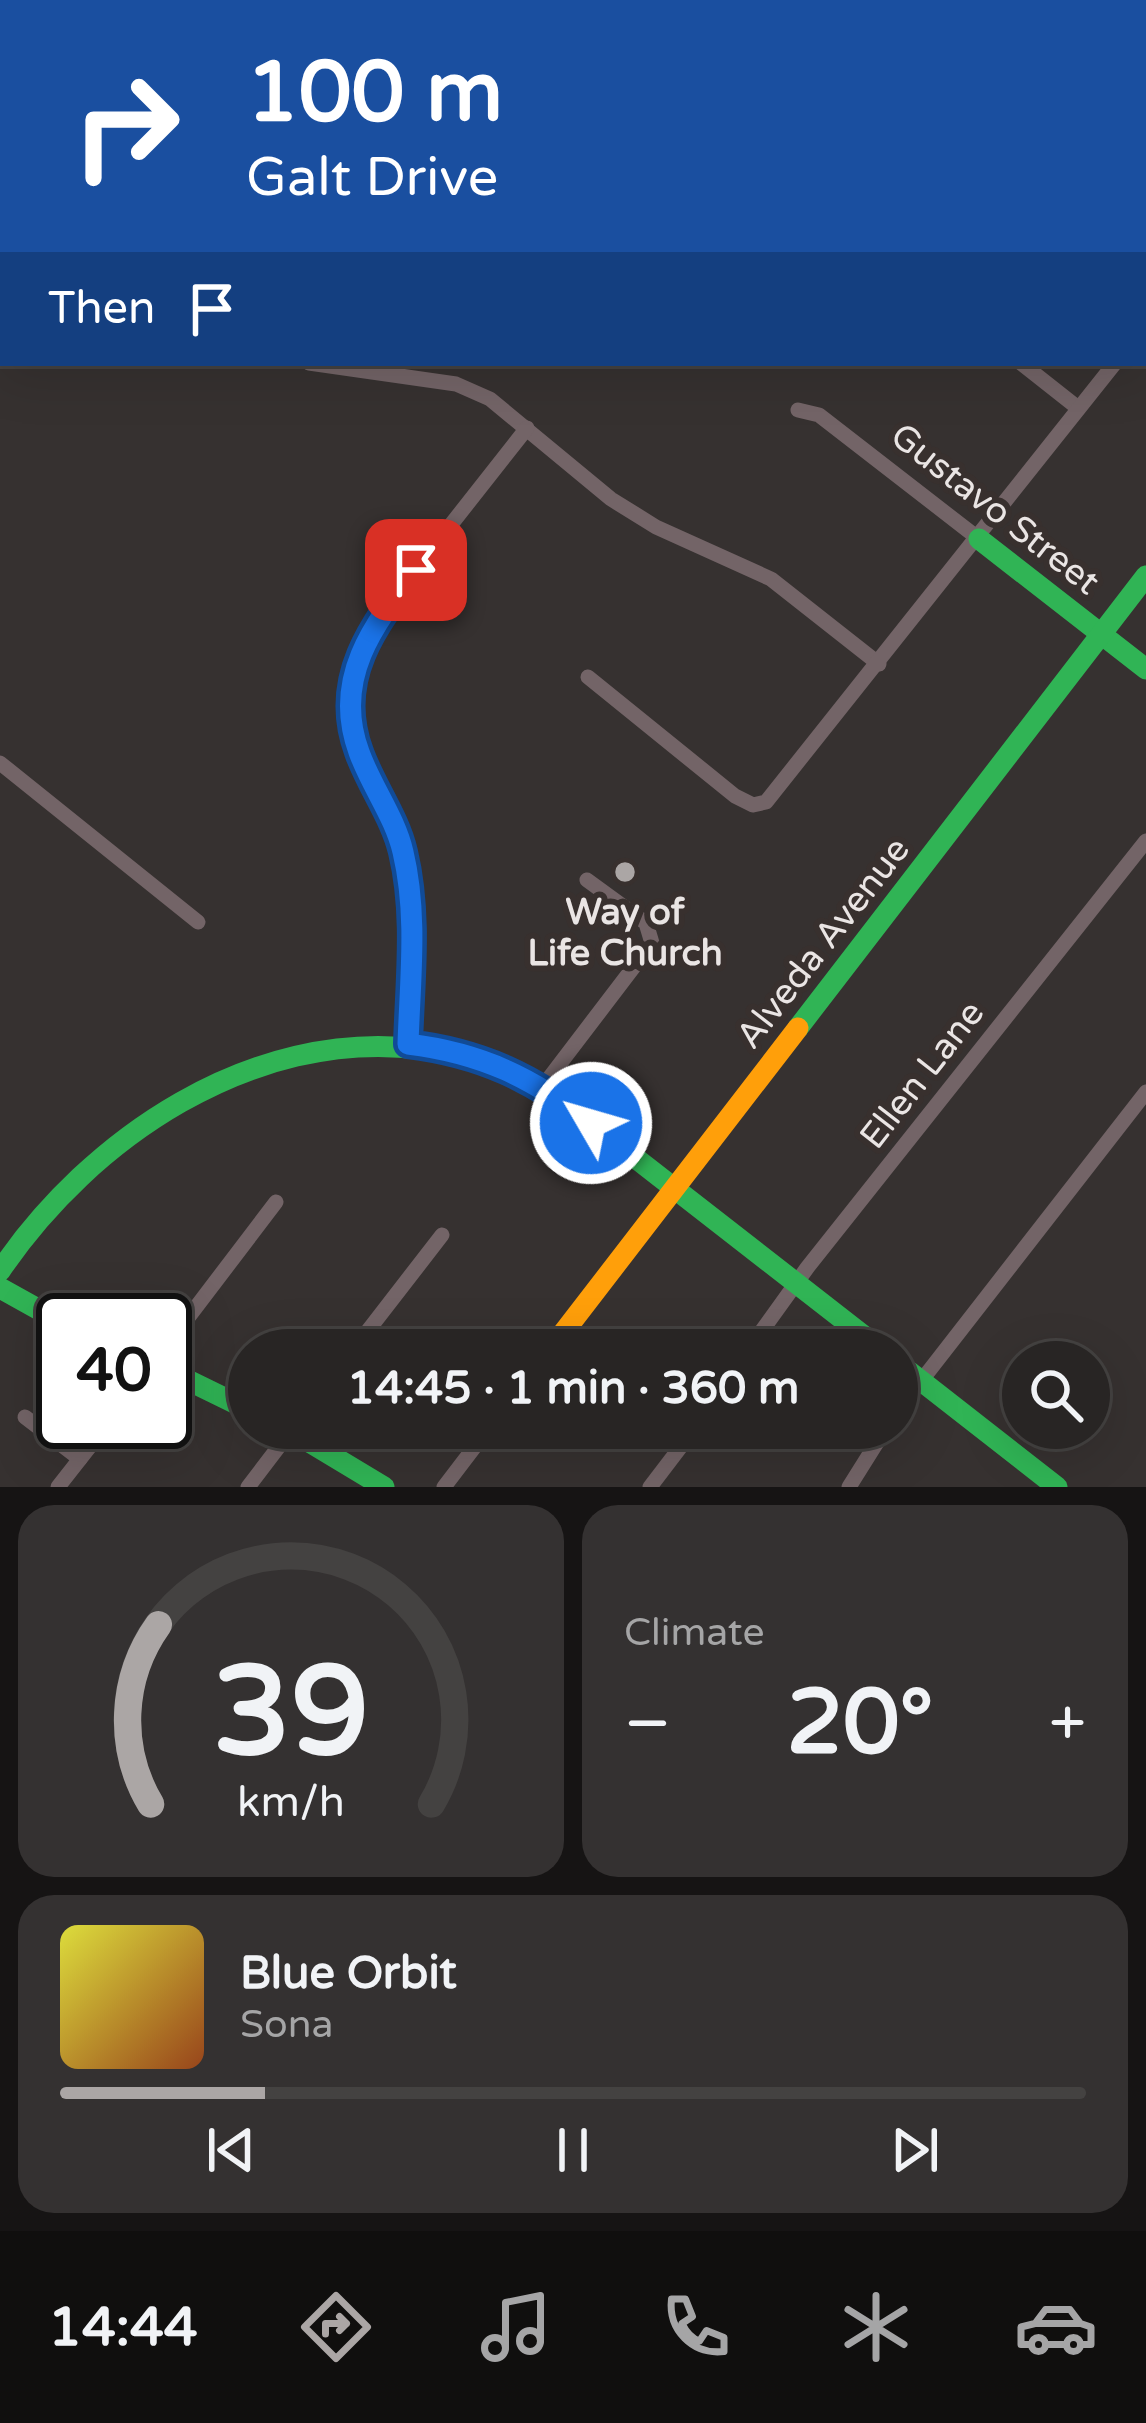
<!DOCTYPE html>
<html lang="en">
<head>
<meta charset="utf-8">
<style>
  :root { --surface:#282524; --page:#343131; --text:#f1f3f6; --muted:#a5a5a6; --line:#444241; --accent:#aba6a5 }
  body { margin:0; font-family:"Varela Round",sans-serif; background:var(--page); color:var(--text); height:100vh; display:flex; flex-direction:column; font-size:45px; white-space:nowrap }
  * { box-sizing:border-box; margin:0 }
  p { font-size:39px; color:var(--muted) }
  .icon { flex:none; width:66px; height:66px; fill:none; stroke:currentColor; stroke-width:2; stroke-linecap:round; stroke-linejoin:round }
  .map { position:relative; height:1487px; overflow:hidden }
  .panel { display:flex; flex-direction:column; gap:18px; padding:18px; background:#161414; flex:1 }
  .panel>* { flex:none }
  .guide { position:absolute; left:0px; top:0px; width:1146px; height:366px; box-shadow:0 12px 48px #0002,0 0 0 3px var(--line); background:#1a4fa0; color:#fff; overflow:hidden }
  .buttons { position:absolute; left:1002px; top:1341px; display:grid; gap:24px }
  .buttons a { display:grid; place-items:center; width:108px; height:108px; border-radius:50%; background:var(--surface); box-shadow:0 12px 48px #0002,0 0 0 3px var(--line); font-size:60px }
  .speed { position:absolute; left:36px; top:1293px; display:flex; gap:24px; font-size:60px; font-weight:700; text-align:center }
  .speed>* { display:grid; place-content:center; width:156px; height:156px; border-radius:50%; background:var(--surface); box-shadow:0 12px 48px #0002,0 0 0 3px var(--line); line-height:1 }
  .speed .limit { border:6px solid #111; border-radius:18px; background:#fff; color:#111 }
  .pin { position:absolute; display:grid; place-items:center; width:102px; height:102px; color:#fff; margin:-51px; border-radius:24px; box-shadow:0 6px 18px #0006 }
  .me { position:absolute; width:132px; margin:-66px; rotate:308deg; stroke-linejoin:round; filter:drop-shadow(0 0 9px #0008) }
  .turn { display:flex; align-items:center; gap:42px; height:252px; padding:0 48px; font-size:54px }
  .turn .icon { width:156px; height:156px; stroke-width:2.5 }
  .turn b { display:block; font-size:84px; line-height:102px }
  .then { display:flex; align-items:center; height:114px; padding:0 48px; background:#0003; gap:24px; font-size:45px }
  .big { font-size:90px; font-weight:800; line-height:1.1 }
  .panel .tile { flex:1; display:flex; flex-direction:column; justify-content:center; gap:18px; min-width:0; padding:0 42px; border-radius:36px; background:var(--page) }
  .panel .dial { align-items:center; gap:0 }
  .dial svg { height:312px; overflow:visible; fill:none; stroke:var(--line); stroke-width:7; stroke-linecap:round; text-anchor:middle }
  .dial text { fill:var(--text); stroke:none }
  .song { display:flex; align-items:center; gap:36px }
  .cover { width:144px; height:144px; border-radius:18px; background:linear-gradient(135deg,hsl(60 70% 55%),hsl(20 70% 35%)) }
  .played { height:12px; border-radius:6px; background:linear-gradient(90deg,var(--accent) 20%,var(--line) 20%) }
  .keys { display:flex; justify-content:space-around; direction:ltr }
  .heat { display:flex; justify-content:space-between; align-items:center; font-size:66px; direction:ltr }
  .panel .tiles { flex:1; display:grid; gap:18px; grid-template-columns:1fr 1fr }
  .tile:last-child { grid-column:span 2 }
  .trip { position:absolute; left:228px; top:1329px; width:690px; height:120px; border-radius:60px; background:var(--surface); box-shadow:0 12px 48px #0002,0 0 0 3px var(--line); font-weight:800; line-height:120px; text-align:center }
  .dock { display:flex; height:192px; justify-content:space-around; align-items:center; background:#100f0e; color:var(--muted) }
  .dock .icon { width:84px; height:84px }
  .dock .on { color:var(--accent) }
  .dock b { font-size:54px; color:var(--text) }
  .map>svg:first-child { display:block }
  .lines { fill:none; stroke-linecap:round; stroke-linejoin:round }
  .street { stroke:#736467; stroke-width:15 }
  .fast { stroke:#30b455; stroke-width:21 }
  .slow { stroke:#ff9f0a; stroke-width:21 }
  .route-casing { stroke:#114b97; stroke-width:30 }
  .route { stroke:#1a73e8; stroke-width:21 }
  .poi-dot { fill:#aba6a5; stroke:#38302e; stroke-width:4.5 }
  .labels { text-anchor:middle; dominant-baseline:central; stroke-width:12; stroke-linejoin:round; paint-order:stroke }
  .street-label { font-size:36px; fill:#eae5e4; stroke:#38302e }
  .poi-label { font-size:36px; font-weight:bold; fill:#eae5e4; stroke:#38302e }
</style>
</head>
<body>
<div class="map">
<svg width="1146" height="1487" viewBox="0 0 1146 1487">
  <rect width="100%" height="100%" fill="#363130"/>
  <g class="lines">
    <g class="street">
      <polyline points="34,0 34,3"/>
      <polyline points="709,0 710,3"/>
      <polyline points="1143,36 1146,34"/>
      <polyline points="0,206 3,205"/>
      <polyline points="1143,267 1146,269"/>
      <polyline points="1143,328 1146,324"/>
      <polyline points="309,363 456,384 490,399 611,499 656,527 771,579 879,664"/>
      <polyline points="1021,363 1078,408"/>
      <polyline points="798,410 819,415 979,539"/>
      <polyline points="588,677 735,796 753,805 766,802 1115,363"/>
      <polyline points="0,763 198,922"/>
      <path d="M408 1044C410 980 419 913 403 851 378 754 321 737 372 625L527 428"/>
      <polyline points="543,1086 652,943 646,923 587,880"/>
      <polyline points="165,1348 276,1202"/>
      <polyline points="353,1350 442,1235"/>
      <polyline points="748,1350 807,1268 1146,841"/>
      <polyline points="897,1412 1146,1092"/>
      <polyline points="25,1417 80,1459"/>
      <polyline points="58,1487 109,1422"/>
      <polyline points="248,1487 293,1428"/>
      <polyline points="444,1487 489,1428"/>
      <polyline points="650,1487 695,1428"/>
      <polyline points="849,1487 886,1428"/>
    </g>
    <g class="fast">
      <polyline points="979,539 1146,669"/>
      <polyline points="798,1028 1146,576"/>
      <path d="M0 1271C90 1138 252 1028 420 1049 464 1054 502 1069 543 1086L882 1350"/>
      <polyline points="0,1288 63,1323"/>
      <polyline points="897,1362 1057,1487"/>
      <polyline points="165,1369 249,1410"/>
      <polyline points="286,1428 384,1487"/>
    </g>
    <polyline class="slow" points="550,1350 798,1028"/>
  </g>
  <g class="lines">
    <defs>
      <path id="route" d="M416 570C373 625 332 679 359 752 371 786 395 817 403 852 418 915 410 980 408 1044 482 1053 533 1078 591 1123"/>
    </defs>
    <use href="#route" class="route-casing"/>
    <use href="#route" class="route"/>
  </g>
  <circle class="poi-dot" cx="625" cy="872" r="12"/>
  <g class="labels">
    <g class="street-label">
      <text transform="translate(995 509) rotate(38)">Gustavo Street</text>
      <text transform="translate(823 943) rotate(-52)">Alveda Avenue</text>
      <text transform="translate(922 1075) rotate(-52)">Ellen Lane</text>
    </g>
    <g class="poi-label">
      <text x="625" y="912">Way of<tspan x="625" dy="41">Life Church</tspan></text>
    </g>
  </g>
</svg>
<div class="buttons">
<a><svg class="icon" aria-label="search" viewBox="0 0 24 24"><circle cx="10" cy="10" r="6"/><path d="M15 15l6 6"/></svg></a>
</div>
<div class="speed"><div class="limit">40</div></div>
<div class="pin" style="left:416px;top:570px;background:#d93025"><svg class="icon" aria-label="arrive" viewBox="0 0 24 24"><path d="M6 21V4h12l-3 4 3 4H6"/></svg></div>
<svg class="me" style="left:591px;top:1123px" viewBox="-20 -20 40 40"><circle r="17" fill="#1a73e8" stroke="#fff" stroke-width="3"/><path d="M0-11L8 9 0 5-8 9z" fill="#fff"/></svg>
<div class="trip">14:45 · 1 min · 360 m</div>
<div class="guide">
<div class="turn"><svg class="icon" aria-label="right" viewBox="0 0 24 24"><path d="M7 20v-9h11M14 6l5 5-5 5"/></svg><div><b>100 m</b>Galt Drive</div></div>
<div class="then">Then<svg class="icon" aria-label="arrive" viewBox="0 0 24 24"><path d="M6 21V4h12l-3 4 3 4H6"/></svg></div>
</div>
</div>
<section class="panel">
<div class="tiles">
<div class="tile dial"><svg viewBox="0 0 100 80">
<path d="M14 69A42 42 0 1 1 86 69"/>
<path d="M14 69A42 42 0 0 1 16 23" stroke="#aba6a5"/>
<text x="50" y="56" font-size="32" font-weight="700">39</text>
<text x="50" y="72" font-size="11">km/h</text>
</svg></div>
<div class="tile"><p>Climate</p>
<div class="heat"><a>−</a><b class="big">20°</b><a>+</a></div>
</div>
<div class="tile">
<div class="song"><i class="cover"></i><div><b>Blue Orbit</b><p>Sona</p></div></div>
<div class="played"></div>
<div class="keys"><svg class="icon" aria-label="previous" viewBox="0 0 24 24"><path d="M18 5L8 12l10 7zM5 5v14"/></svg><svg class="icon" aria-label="pause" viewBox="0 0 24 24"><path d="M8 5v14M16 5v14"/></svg><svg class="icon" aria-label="next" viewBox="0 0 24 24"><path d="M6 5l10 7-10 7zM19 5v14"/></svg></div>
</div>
</div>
</section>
<nav class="dock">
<b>14:44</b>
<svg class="icon on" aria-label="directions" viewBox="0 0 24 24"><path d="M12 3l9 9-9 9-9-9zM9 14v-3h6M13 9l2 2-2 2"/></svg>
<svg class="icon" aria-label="music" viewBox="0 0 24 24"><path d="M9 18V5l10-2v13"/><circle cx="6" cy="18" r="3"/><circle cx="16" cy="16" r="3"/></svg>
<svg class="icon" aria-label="phone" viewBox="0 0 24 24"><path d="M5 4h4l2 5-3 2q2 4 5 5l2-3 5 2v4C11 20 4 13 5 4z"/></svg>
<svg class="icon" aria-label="climate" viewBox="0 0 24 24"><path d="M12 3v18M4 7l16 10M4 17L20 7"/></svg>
<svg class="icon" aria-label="car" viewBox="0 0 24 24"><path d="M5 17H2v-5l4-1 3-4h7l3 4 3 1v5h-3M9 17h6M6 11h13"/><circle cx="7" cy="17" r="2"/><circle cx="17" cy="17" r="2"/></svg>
</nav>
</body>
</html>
